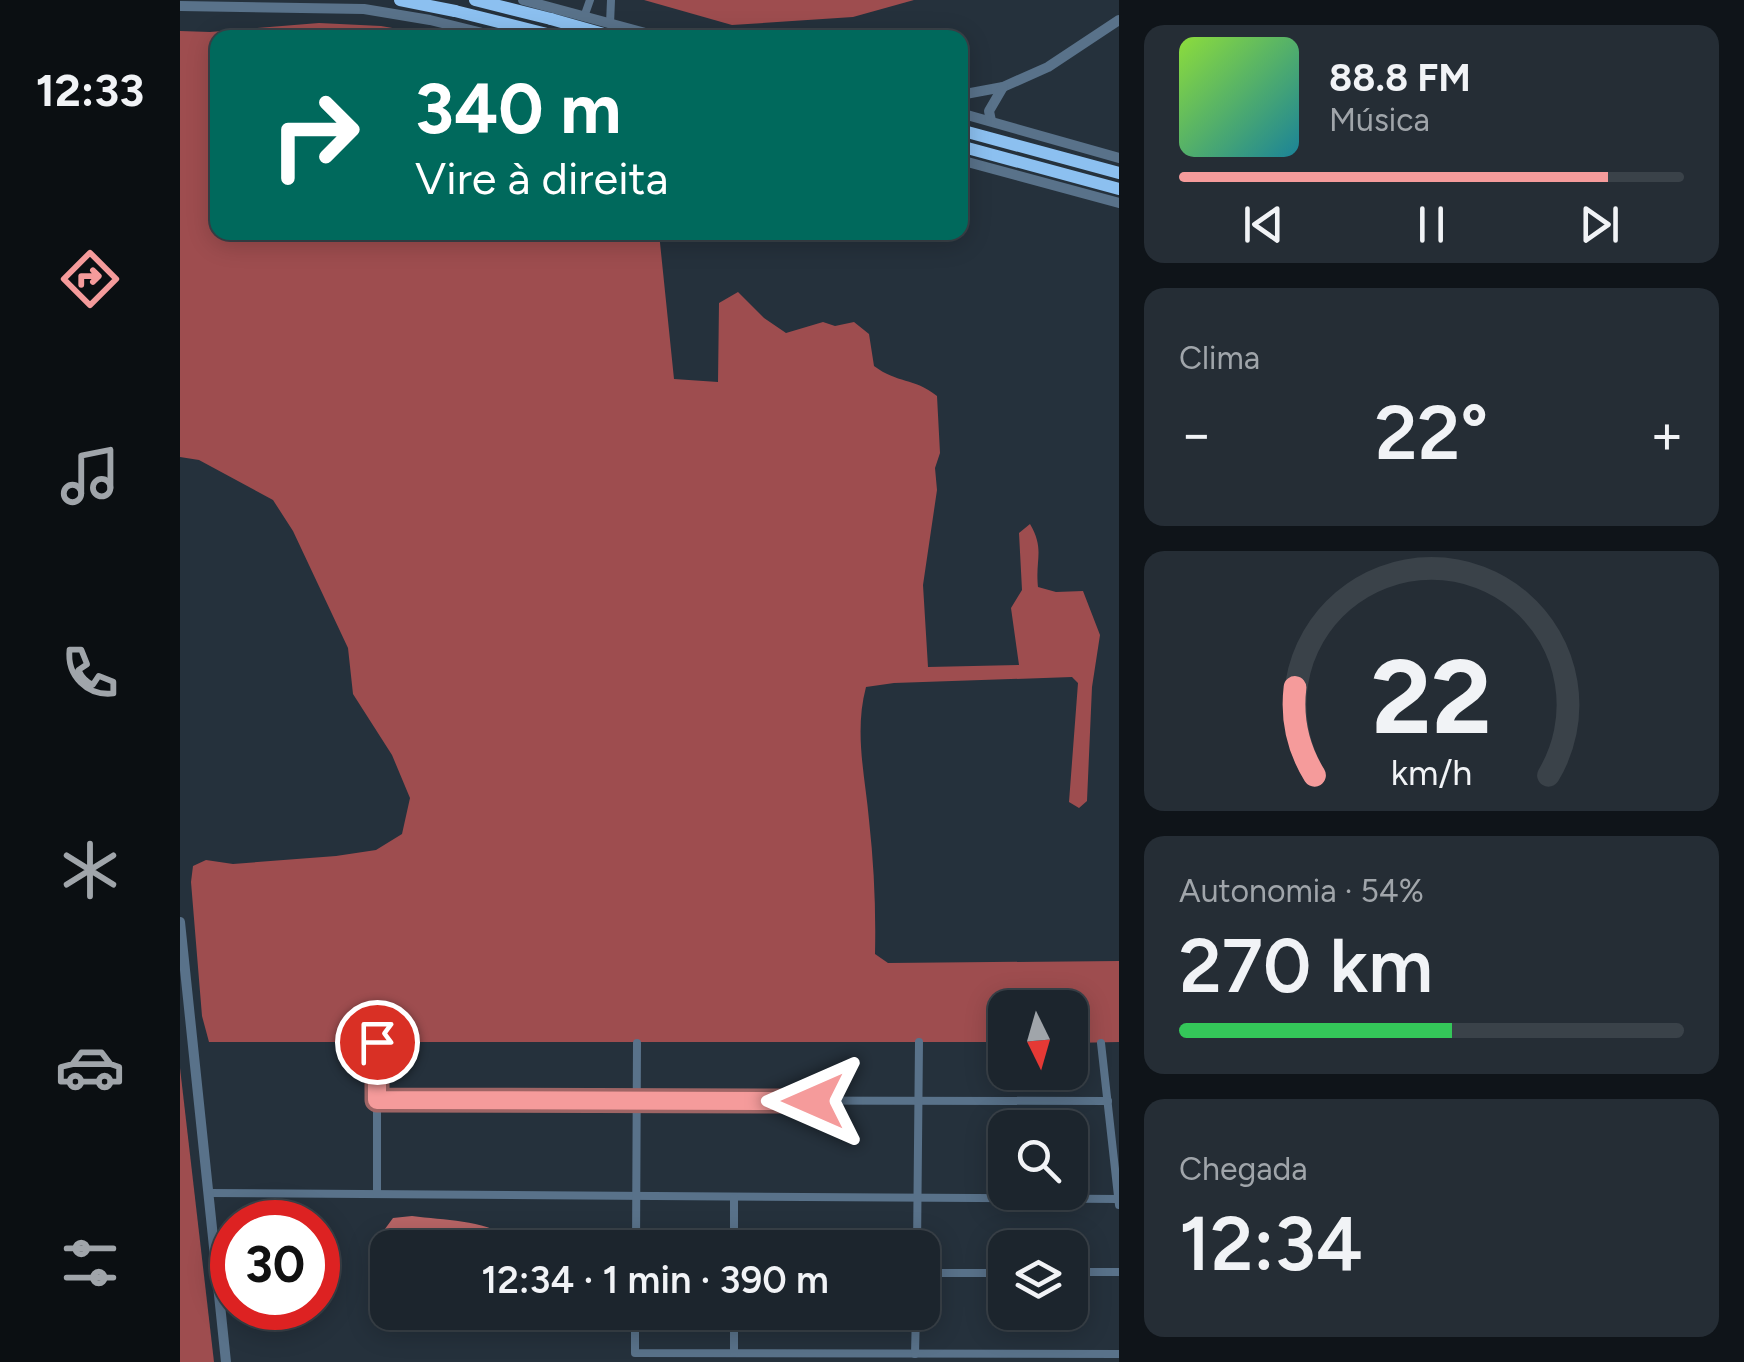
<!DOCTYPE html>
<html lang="pt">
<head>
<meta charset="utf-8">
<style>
  :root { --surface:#1c252d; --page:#252d35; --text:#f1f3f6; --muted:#a0a5aa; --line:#3a4249; --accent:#f59b9b }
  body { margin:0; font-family:Figtree,sans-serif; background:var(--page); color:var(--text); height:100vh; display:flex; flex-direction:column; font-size:38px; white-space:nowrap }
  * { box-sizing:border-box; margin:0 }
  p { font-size:32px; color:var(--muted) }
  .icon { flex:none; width:55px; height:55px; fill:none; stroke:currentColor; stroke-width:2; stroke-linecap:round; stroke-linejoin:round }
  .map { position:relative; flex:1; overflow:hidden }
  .sheet { display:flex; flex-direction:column; gap:25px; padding:25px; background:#0f1419; width:625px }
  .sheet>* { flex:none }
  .banner { position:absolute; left:30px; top:30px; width:758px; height:210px; border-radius:20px; box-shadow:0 5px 25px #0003,0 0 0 2px var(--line); background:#00695c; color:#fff; overflow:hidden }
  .needle { width:65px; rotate:175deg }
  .buttons { position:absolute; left:808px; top:990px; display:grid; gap:20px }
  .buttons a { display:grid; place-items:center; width:100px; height:100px; border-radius:20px; background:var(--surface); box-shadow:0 5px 25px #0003,0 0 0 2px var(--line); font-size:50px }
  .speed { position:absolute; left:30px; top:1200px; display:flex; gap:20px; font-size:50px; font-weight:700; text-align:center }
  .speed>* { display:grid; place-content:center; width:130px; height:130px; border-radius:50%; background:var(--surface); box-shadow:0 5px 25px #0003,0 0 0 2px var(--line); line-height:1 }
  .speed .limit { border:15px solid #d22; background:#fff; color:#111 }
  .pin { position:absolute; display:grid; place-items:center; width:85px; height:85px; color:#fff; margin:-42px; border:5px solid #fff; border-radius:50%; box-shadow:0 2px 10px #0007 }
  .me { position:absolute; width:110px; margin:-55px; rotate:270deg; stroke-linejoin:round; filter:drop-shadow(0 0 8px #0008) }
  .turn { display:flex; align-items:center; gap:35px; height:210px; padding:0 40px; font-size:45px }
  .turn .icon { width:130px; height:130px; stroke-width:2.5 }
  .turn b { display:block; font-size:70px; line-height:85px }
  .big { font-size:75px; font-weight:600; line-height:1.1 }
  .sheet .widget { flex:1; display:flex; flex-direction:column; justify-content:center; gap:15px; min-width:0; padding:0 35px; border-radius:20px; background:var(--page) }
  .sheet .dial { align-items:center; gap:0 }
  .dial svg { height:260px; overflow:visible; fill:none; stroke:var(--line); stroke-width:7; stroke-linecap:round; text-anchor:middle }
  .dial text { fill:var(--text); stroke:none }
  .song { display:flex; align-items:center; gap:30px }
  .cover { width:120px; height:120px; border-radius:15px; background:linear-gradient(135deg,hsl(90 70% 55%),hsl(190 70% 35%)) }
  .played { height:10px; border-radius:5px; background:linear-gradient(90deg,var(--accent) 85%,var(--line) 85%) }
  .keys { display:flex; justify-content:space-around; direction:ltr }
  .heat { display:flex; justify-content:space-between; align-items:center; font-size:55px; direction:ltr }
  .charge { height:15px; border-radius:8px; background:linear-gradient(90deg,#34c759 54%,var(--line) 0) }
  .trip { position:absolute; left:190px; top:1230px; width:570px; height:100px; border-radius:20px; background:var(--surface); box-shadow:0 5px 25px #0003,0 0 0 2px var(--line); font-weight:600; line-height:100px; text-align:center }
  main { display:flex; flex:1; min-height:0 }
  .tab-bar { display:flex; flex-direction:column; width:180px; justify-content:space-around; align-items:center; background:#0b0f12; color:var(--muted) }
  .tab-bar .icon { width:70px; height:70px }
  .tab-bar .on { color:var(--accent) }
  .tab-bar b { font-size:45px; color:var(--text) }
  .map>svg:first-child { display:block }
  .forest { fill:#9e4d4f }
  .water { fill:#b86566 }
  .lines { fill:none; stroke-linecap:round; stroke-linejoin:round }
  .minor { stroke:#59728a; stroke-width:8 }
  .tertiary { stroke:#59728a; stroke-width:10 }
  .trunk { stroke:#8cc0f0; stroke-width:12 }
  .trunk-bridge { stroke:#8cc0f0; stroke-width:12 }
  .route-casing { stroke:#9f6565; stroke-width:25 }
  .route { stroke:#f59b9b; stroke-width:18 }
</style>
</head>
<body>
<main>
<nav class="tab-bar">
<b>12:33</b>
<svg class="icon on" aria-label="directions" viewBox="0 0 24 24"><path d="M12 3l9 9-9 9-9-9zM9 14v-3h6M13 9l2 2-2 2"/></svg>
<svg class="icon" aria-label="music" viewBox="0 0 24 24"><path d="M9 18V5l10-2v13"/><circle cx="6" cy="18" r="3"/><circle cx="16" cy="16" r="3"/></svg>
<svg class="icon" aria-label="phone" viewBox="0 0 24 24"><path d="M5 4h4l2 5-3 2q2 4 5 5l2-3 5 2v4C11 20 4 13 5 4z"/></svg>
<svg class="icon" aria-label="climate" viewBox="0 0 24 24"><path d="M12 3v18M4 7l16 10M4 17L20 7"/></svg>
<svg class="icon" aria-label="car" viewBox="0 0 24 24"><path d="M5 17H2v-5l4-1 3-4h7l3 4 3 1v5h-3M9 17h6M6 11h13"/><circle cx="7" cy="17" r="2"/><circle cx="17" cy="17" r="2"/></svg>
<svg class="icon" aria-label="filters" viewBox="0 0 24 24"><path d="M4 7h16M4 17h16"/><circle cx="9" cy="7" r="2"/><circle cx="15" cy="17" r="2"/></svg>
</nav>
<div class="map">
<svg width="939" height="1362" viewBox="0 0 939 1362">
  <rect width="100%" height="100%" fill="#25313c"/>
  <g class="forest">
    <polygon points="464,0 734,0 673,17 552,25"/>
    <path d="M139 23 201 26 264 37 38 38V232L479 233 494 379 538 382 539 303 558 292 584 318 606 333 643 322 655 326 674 322 689 334 694 366C718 384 733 377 757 396L760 453 755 468 757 490 743 585 748 667 839 665 831 608 842 590 839 533 850 524C865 550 855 558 858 587L876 592 903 591 920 635 912 687 907 801 899 808 889 802 898 683 892 677 714 683 686 687C674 732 685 775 689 820 694 865 696 909 695 954L708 963 939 961V1042L890 1043V1008H825V1042H29L22 1016 11 882 13 866 26 860 53 864 156 856 196 850 222 834 230 798 212 755 173 694 168 648 113 531 93 500 19 460 0 457V31L30 32Z"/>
    <polygon points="0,1068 34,1362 0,1362"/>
  </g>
  <path class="water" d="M232 1216C269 1221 313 1219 341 1247L208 1248 205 1301 195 1295 193 1289 202 1233 213 1218Z"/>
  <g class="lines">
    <g class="minor">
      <polyline points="404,17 410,0"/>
      <polyline points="430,24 431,0"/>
      <polyline points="921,1043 939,1205"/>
      <polyline points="197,1100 928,1101"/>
      <polyline points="29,1193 938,1199"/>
      <polyline points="197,1194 197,1043"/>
      <polyline points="456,1248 457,1043"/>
      <polyline points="554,1248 554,1198"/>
      <polyline points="737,1248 739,1042"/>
      <polyline points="890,1272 939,1272"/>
      <polyline points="742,1273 825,1273"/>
      <polyline points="455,1312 455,1353 939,1354"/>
      <polyline points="554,1353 554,1312"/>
      <polyline points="735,1354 736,1312"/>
    </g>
    <g class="tertiary">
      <polyline points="343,0 484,38"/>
      <polyline points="0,6 184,9 250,20 323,38"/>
      <polyline points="780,95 823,87 868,67 939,20"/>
      <polyline points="780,113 939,158"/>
      <polyline points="811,121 809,111 823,87"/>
      <polyline points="780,160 939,203"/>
      <polyline points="0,922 46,1362"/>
    </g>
    <g class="trunk">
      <polyline points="220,0 275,11"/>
      <polyline points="371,19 438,38"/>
      <polyline points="780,130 939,173"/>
      <polyline points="780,146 939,189"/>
    </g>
    <g class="trunk-bridge">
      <polyline points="295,0 371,19"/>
      <polyline points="275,11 367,34"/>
    </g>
  </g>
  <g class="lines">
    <defs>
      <polyline id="route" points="197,1042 197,1100 633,1101"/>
    </defs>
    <use href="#route" class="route-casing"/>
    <use href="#route" class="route"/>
  </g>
</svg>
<div class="buttons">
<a><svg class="needle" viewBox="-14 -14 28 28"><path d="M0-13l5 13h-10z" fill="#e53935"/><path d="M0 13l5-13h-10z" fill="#a0a5aa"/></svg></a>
<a><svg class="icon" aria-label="search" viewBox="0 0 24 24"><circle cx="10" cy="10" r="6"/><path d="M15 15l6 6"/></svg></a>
<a><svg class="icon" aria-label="layers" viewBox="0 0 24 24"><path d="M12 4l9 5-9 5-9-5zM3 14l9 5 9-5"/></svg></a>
</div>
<div class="speed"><div class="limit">30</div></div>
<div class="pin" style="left:197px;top:1042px;background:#d93025"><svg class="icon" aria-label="arrive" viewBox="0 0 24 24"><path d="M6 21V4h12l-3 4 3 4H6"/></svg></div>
<svg class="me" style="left:633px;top:1101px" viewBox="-20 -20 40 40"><path d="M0-17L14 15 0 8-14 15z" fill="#f59b9b" stroke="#fff" stroke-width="4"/></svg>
<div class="trip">12:34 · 1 min · 390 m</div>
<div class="banner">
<div class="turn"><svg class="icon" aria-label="right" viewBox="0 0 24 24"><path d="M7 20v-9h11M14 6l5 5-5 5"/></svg><div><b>340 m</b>Vire à direita</div></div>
</div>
</div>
<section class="sheet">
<div class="widget">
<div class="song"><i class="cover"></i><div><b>88.8 FM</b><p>Música</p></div></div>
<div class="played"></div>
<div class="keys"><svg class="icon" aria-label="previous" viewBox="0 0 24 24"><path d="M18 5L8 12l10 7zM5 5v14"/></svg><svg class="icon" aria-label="pause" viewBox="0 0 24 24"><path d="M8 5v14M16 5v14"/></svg><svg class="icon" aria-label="next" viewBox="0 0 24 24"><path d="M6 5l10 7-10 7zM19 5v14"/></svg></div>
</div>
<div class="widget"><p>Clima</p>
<div class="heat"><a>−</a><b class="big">22°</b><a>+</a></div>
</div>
<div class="widget dial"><svg viewBox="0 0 100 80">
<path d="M14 69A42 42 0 1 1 86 69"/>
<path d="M14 69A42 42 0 0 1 8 42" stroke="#f59b9b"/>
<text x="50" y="56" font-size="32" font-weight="700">22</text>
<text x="50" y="72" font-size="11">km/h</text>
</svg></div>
<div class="widget"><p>Autonomia · 54%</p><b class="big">270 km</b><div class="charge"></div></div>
<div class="widget"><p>Chegada</p><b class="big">12:34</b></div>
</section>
</main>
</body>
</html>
